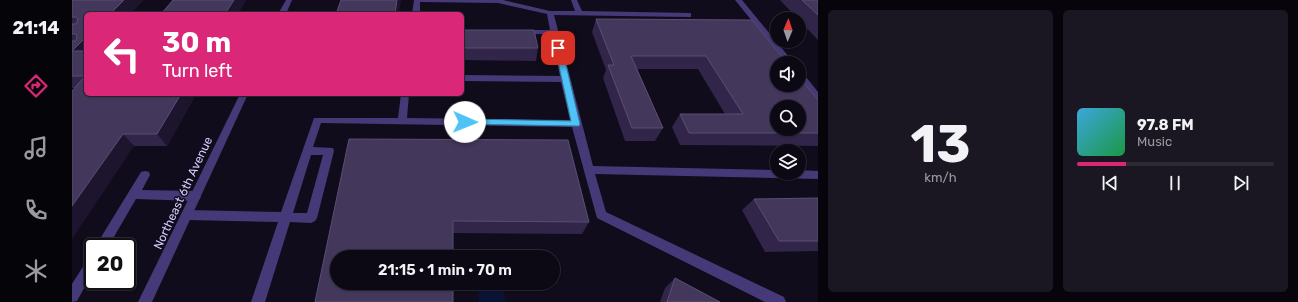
<!DOCTYPE html>
<html lang="en">
<head>
<meta charset="utf-8">
<style>
  :root { --surface:#0d0914; --page:#1b1722; --text:#f1f3f6; --muted:#9a9aa0; --line:#2d2a34; --accent:#db2777 }
  body { margin:0; font-family:Rubik,sans-serif; background:var(--page); color:var(--text); height:100vh; display:flex; flex-direction:column; font-size:15px; white-space:nowrap }
  * { box-sizing:border-box; margin:0 }
  p { font-size:13px; color:var(--muted) }
  .icon { flex:none; width:22px; height:22px; fill:none; stroke:currentColor; stroke-width:2; stroke-linecap:round; stroke-linejoin:round }
  .map { position:relative; flex:1; overflow:hidden }
  .details { display:flex; flex-direction:column; gap:10px; padding:10px; background:#07050b; width:480px }
  .details>* { flex:none }
  .hud { position:absolute; left:12px; top:12px; width:380px; height:84px; border-radius:6px; box-shadow:0 1px 3px #0004,0 0 0 1px var(--line); background:#db2777; color:#fff; overflow:hidden }
  .needle { width:26px; rotate:2deg }
  .controls { position:absolute; left:698px; top:12px; display:grid; gap:8px }
  .controls a { display:grid; place-items:center; width:36px; height:36px; border-radius:50%; background:var(--surface); box-shadow:0 1px 3px #0004,0 0 0 1px var(--line); font-size:20px }
  .speed { position:absolute; left:12px; top:238px; display:flex; gap:8px; font-size:20px; font-weight:700; text-align:center }
  .speed>* { display:grid; place-content:center; width:52px; height:52px; border-radius:50%; background:var(--surface); box-shadow:0 1px 3px #0004,0 0 0 1px var(--line); line-height:1 }
  .speed .limit { border:2px solid #111; border-radius:6px; background:#fff; color:#111 }
  .pin { position:absolute; display:grid; place-items:center; width:34px; height:34px; color:#fff; margin:-17px; border-radius:8px; box-shadow:0 2px 6px #0006 }
  .me { position:absolute; width:44px; margin:-22px; rotate:91deg; stroke-linejoin:round; filter:drop-shadow(0 0 3px #0008) }
  .turn { display:flex; align-items:center; gap:14px; height:84px; padding:0 12px; font-size:18px }
  .turn .icon { width:52px; height:52px; stroke-width:2.5 }
  .turn b { display:block; font-size:28px; line-height:34px }
  .details .tile { flex:1; display:flex; flex-direction:column; justify-content:center; gap:6px; min-width:0; padding:0 14px; border-radius:6px; background:var(--page) }
  .details .dial { align-items:center; gap:0 }
  .dial b { font-size:52px; line-height:1 }
  .song { display:flex; align-items:center; gap:12px }
  .cover { width:48px; height:48px; border-radius:6px; background:linear-gradient(135deg,hsl(200 70% 55%),hsl(140 70% 35%)) }
  .played { height:4px; border-radius:2px; background:linear-gradient(90deg,var(--accent) 25%,var(--line) 25%) }
  .keys { display:flex; justify-content:space-around; direction:ltr }
  .details .tiles { flex:1; display:grid; gap:10px; grid-template-columns:repeat(2,1fr) }
  .trip { position:absolute; left:258px; top:250px; width:230px; height:40px; border-radius:20px; background:var(--surface); box-shadow:0 1px 3px #0004,0 0 0 1px var(--line); font-weight:600; line-height:40px; text-align:center }
  main { display:flex; flex:1; min-height:0 }
  .tab-bar { display:flex; flex-direction:column; width:72px; justify-content:space-around; align-items:center; background:#050408; color:var(--muted) }
  .tab-bar .icon { width:28px; height:28px }
  .tab-bar .current { color:var(--accent) }
  .tab-bar b { font-size:18px; color:var(--text) }
  .map>svg:first-child { display:block }
  .water { fill:#0b1335 }
  .lines { fill:none; stroke-linecap:round; stroke-linejoin:round }
  .service { fill:#463977; fill-rule:evenodd }
  .tertiary { fill:#463977; fill-rule:evenodd }
  .wall { fill:#312549 }
  .shaded-wall { fill:#1d142e }
  .building { fill:#43375c; stroke:#5a4e75; fill-rule:evenodd }
  .route { fill:#4fc3f7; stroke:#337fa1 }
  .labels { text-anchor:middle; dominant-baseline:central; stroke-width:3; stroke-linejoin:round; paint-order:stroke }
  .street-label { font-size:12px; fill:#d7c9fc; stroke:#110c1b }
</style>
</head>
<body>
<main>
<nav class="tab-bar">
<b>21:14</b>
<svg class="icon current" aria-label="directions" viewBox="0 0 24 24"><path d="M12 3l9 9-9 9-9-9zM9 14v-3h6M13 9l2 2-2 2"/></svg>
<svg class="icon" aria-label="music" viewBox="0 0 24 24"><path d="M9 18V5l10-2v13"/><circle cx="6" cy="18" r="3"/><circle cx="16" cy="16" r="3"/></svg>
<svg class="icon" aria-label="phone" viewBox="0 0 24 24"><path d="M5 4h4l2 5-3 2q2 4 5 5l2-3 5 2v4C11 20 4 13 5 4z"/></svg>
<svg class="icon" aria-label="climate" viewBox="0 0 24 24"><path d="M12 3v18M4 7l16 10M4 17L20 7"/></svg>
</nav>
<div class="map">
<svg width="746" height="302" viewBox="0 0 746 302">
  <rect width="100%" height="100%" fill="#110c1b"/>
  <polygon class="water" points="406,283 431,283 433,302 407,302"/>
  <g class="lines">
    <g class="service">
      <path d="M342 0H431L478 11H503L499 0H505L510 11 619 13V17H616L482 15 521 166 705 170V173H727V170L746 171V179L523 174 534 212 712 297 714 302H693L525 218 500 127 249 123 241 147 261 148 262 151 245 218 243 221 239 223 218 222 193 302H179L206 222 115 220 111 218 109 215 111 212 115 210 209 212 242 118H326L329 94H337L335 118 498 120 489 82 390 81V75L488 76 479 34H450L446 32 450 30H478L475 14 426 3 348 2V14H340ZM239 155H251L235 213H221Z"/>
      <polygon points="663,0 670,0 722,63 714,63"/>
      <polygon points="727,71 730,72 746,92 746,101 743,100 727,80"/>
      <polygon points="73,171 77,172 78,175 70,190 124,191 128,193 129,196 128,199 124,201 64,199 36,247 23,247 69,172"/>
      <polygon points="21,255 21,272 5,301 0,302 0,284 17,257"/>
    </g>
    <g class="tertiary">
      <polygon points="214,0 220,0 214,14 206,14"/>
      <polygon points="168,94 176,94 80,302 66,302"/>
    </g>
  </g>
  <g class="wall">
    <polygon points="0,0 71,0 58,14 14,14 14,94 124,94 95,146 62,146 2,88 0,88"/>
    <polygon points="708,0 746,0 746,40 727,20 727,19 726,19"/>
    <polygon points="524,19 680,20 746,100 746,146 608,145 600,127 608,114 653,114 626,69 565,69 591,128 583,141 553,141 531,78 534,70 520,32"/>
    <polygon points="390,30 466,48 464,61 390,60"/>
    <polygon points="248,94 290,94 290,95"/>
    <polygon points="277,139 517,222 510,234 381,233"/>
    <polygon points="746,198 746,251 693,252 670,210 682,199"/>
    <polygon points="603,278 648,302 588,302 593,288"/>
  </g>
  <g class="shaded-wall">
    <polygon points="52,0 71,0 58,14 38,14"/>
    <polygon points="162,0 174,0 174,1 166,14 153,14"/>
    <polygon points="325,0 329,0 327,14 323,14"/>
    <polygon points="14,37 14,60 0,51"/>
    <polygon points="109,94 124,94 95,146 85,134"/>
    <polygon points="51,134 62,146 0,239 0,206"/>
  </g>
  <g class="building">
    <polygon points="0,0 52,0 38,14 14,14 14,37 0,51 14,51 14,94 109,94 85,134 51,134 0,206 0,91 13,76 0,76 0,41 4,41 5,35 4,34 0,34 0,24 4,24 6,19 4,17 0,17"/>
    <polygon points="101,0 162,0 153,14 89,14"/>
    <polygon points="269,0 325,0 323,14 264,14"/>
    <polygon points="730,0 746,0 746,15"/>
    <path d="M524 19 680 20 715 63H705V85H727V77L746 100V133H617L608 114H671L634 56H559L591 128H560L536 65H542ZM705 107H727V129H705Z"/>
    <polygon points="390,30 462,30 466,48 390,48"/>
    <polygon points="277,139 496,140 517,222 381,221 381,257 265,257 265,283 381,283 381,302 243,302"/>
    <polygon points="746,198 746,241 707,241 682,199"/>
    <polygon points="603,278 648,302 595,302"/>
  </g>
  <polygon class="route" points="484,46 489,46 490,48 508,124 507,126 390,124 389,122 393,119 499,121 483,48"/>
  <g class="labels">
    <g class="street-label">
      <text transform="translate(111 193) rotate(-65)">Northeast 6th Avenue</text>
    </g>
  </g>
</svg>
<div class="controls">
<a><svg class="needle" viewBox="-14 -14 28 28"><path d="M0-13l5 13h-10z" fill="#e53935"/><path d="M0 13l5-13h-10z" fill="#9a9aa0"/></svg></a>
<a><svg class="icon" aria-label="sound" viewBox="0 0 24 24"><path d="M4 9h4l5-4v14l-5-4H4zM17 9q2 3 0 6"/></svg></a>
<a><svg class="icon" aria-label="search" viewBox="0 0 24 24"><circle cx="10" cy="10" r="6"/><path d="M15 15l6 6"/></svg></a>
<a><svg class="icon" aria-label="layers" viewBox="0 0 24 24"><path d="M12 4l9 5-9 5-9-5zM3 14l9 5 9-5"/></svg></a>
</div>
<div class="speed"><div class="limit">20</div></div>
<div class="pin" style="left:486px;top:48px;background:#d93025"><svg class="icon" aria-label="arrive" viewBox="0 0 24 24"><path d="M6 21V4h12l-3 4 3 4H6"/></svg></div>
<svg class="me" style="left:393px;top:122px" viewBox="-20 -20 40 40"><circle r="19" fill="#fff"/><path d="M0-13L10 11 0 6-10 11z" fill="#4fc3f7"/></svg>
<div class="trip">21:15 · 1 min · 70 m</div>
<div class="hud">
<div class="turn"><svg class="icon" aria-label="left" viewBox="0 0 24 24"><path d="M17 20v-9H6M10 6l-5 5 5 5"/></svg><div><b>30 m</b>Turn left</div></div>
</div>
</div>
<section class="details">
<div class="tiles">
<div class="tile dial"><b>13</b><p>km/h</p></div>
<div class="tile">
<div class="song"><i class="cover"></i><div><b>97.8 FM</b><p>Music</p></div></div>
<div class="played"></div>
<div class="keys"><svg class="icon" aria-label="previous" viewBox="0 0 24 24"><path d="M18 5L8 12l10 7zM5 5v14"/></svg><svg class="icon" aria-label="pause" viewBox="0 0 24 24"><path d="M8 5v14M16 5v14"/></svg><svg class="icon" aria-label="next" viewBox="0 0 24 24"><path d="M6 5l10 7-10 7zM19 5v14"/></svg></div>
</div>
</div>
</section>
</main>
</body>
</html>
